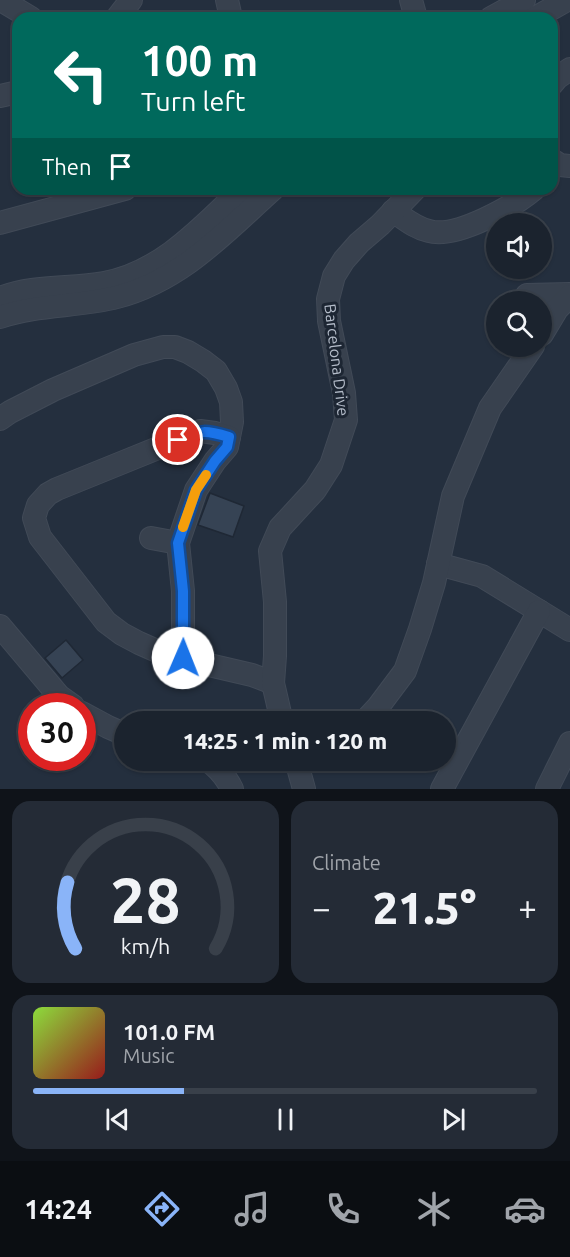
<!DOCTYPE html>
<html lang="en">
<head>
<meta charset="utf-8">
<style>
  :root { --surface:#1b232e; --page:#242b36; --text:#f1f3f6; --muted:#a0a4aa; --line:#39404a; --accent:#8ab4f8 }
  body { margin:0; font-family:Ubuntu,sans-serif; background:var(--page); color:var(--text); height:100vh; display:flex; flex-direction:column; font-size:22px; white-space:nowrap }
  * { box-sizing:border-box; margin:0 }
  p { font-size:20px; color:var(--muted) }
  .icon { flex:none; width:33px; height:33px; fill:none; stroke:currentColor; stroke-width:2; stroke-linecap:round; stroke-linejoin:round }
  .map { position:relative; height:789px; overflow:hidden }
  .drawer { display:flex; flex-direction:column; gap:12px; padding:12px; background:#0f1319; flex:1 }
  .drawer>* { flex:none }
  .hud { position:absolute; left:12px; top:12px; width:546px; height:183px; border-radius:18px; box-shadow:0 2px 4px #0004,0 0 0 2px var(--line); background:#00695c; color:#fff; overflow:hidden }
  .tools { position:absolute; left:486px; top:213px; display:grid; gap:12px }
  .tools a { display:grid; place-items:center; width:66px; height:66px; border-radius:50%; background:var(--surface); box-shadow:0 2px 4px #0004,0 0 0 2px var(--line); font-size:30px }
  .speed { position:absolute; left:18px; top:693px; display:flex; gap:12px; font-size:30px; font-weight:700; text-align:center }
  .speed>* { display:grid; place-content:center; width:78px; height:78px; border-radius:50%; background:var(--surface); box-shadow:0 2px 4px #0004,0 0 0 2px var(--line); line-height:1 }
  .speed .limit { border:9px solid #d22; background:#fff; color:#111 }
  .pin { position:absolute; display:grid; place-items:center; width:51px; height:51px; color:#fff; margin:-26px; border:3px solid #fff; border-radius:50%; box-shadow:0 2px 6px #0007 }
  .me { position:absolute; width:66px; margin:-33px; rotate:1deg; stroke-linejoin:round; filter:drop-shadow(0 0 4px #0008) }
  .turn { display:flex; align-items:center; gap:21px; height:126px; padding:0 30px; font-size:27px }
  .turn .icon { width:78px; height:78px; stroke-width:2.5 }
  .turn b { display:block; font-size:42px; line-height:51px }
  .then { display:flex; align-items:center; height:57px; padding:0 30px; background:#0003; gap:12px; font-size:22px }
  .big { font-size:45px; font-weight:800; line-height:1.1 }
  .drawer .tile { flex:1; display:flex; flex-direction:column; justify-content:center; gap:9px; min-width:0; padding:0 21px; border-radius:18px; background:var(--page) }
  .drawer .dial { align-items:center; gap:0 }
  .dial svg { height:156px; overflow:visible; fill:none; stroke:var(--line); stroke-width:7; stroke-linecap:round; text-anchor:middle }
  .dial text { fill:var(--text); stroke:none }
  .song { display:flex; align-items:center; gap:18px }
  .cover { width:72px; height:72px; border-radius:9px; background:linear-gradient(135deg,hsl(90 70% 55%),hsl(0 70% 35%)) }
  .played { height:6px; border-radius:3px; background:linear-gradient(90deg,var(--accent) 30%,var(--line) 30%) }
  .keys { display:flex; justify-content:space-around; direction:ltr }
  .heat { display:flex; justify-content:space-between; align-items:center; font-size:33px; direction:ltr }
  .drawer .tiles { flex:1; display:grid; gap:12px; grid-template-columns:1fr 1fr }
  .tile:last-child { grid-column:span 2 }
  .trip { position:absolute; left:114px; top:711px; width:342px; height:60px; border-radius:30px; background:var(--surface); box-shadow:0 2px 4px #0004,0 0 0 2px var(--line); font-weight:800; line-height:60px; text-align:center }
  .tab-bar { display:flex; height:96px; justify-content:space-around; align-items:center; background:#0b0e12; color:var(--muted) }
  .tab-bar .icon { width:42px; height:42px }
  .tab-bar .on { color:var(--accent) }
  .tab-bar b { font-size:27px; color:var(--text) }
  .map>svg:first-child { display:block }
  .building { fill:#364354; stroke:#1f2835; stroke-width:1.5 }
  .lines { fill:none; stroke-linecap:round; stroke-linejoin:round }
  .minor-casing { stroke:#414a57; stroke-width:24 }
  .minor { stroke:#38414e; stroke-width:22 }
  .route-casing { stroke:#114b97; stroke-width:15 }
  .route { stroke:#1a73e8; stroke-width:10 }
  .slow { stroke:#f59e0b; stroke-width:10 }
  .labels { text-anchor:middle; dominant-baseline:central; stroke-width:6; stroke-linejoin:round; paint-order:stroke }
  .street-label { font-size:16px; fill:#b4bcc9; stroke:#1d2633 }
</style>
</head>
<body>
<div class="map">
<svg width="570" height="789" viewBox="0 0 570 789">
  <rect width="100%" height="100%" fill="#242f3e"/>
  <g class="building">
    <polygon points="210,493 244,506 233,537 198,525"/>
    <polygon points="66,640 83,660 62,678 45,658"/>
  </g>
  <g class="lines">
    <defs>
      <g id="minor">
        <polyline points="1,0 31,18"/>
        <polyline points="227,0 231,18"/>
        <polyline points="411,0 416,18"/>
        <polyline points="117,18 131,0"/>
        <polyline points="491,18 524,0"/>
        <polyline points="535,18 567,0"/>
        <polyline points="552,84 557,78 570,69"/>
        <polyline points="0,96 18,92"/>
        <polyline points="552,160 560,165 570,166"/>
        <path d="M393 211C405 219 415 228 429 231 456 239 514 206 534 189"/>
        <polyline points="0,223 125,189"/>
        <polyline points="527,295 570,294"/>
        <path d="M0 298C33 285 70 289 104 283 161 273 202 227 242 189"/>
        <path d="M0 317C37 304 79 307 117 297 182 280 225 232 273 189"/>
        <polyline points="542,334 557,309 570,296"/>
        <polyline points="0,419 10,412 53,390 134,355 163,347 175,347 188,352 203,361 216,371 226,388 231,402 232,422 227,447 215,461 196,490 178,543 183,591 183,658"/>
        <polyline points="229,437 215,433 200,431 57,489 48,494 38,505 34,518 40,537 106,622 122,634 139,643 166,655 252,675 273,683"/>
        <polyline points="151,538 178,543"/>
        <polyline points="438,564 482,576 570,630"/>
        <polyline points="0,626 59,696 73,706"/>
        <polyline points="82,713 108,727 124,734"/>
        <polyline points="282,722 273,683 275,656 275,602 270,551 280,528 315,490 331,465 346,420 344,393 329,321 328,299 334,276 344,260 359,243 380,225 415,189"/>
        <polyline points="364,722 378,707 405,671 420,629 434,583 453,496 490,408 533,346"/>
        <path d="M207 760C219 768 226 777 232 789"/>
        <polyline points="296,760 304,789"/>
        <polyline points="442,789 539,611"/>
        <polyline points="547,789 570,743"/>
      </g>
    </defs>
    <use href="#minor" class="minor-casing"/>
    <use href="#minor" class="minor"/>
  </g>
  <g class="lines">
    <defs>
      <path id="route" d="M178 440C202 430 205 430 229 437L227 447 215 461 196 490 178 543 183 591V658"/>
    </defs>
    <use href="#route" class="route-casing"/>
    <use href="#route" class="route"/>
    <polyline class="slow" points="183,527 196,490 206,475"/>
  </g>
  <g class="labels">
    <g class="street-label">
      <text transform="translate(337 360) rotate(83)">Barcelona Drive</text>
    </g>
  </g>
</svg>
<div class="tools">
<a><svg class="icon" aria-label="sound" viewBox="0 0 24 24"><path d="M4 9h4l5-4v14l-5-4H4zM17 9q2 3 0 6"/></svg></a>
<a><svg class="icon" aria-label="search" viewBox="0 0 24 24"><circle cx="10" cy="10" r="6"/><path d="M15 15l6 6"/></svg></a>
</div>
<div class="speed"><div class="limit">30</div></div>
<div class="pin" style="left:178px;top:440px;background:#d93025"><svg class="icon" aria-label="arrive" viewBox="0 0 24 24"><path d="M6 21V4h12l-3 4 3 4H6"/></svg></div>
<svg class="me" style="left:183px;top:658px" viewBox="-20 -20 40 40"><circle r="19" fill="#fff"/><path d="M0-13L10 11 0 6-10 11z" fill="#1a73e8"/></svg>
<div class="trip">14:25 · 1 min · 120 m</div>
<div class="hud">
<div class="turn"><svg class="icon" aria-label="left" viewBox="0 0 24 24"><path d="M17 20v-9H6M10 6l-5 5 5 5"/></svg><div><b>100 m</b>Turn left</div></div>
<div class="then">Then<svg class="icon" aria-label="arrive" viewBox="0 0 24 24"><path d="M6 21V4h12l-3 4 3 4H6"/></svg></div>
</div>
</div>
<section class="drawer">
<div class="tiles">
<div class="tile dial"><svg viewBox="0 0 100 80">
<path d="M14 69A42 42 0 1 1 86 69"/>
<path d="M14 69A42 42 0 0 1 10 35" stroke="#8ab4f8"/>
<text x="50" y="56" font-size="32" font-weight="700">28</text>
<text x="50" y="72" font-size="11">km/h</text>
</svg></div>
<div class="tile"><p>Climate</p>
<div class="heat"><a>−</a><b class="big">21.5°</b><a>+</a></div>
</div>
<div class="tile">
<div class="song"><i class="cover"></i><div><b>101.0 FM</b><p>Music</p></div></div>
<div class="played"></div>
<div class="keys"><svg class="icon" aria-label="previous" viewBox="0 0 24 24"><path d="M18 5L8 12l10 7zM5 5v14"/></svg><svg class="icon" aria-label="pause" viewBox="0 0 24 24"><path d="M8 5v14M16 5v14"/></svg><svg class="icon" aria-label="next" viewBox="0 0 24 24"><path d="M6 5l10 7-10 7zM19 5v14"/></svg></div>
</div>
</div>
</section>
<nav class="tab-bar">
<b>14:24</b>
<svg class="icon on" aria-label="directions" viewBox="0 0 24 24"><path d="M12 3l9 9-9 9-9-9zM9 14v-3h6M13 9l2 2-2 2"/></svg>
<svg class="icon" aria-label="music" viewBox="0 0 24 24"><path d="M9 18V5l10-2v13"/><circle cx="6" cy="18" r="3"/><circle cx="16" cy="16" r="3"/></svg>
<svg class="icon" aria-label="phone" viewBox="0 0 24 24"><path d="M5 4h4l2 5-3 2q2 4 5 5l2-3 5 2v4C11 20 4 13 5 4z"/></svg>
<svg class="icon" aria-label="climate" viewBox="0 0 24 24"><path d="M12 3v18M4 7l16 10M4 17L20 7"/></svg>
<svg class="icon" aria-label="car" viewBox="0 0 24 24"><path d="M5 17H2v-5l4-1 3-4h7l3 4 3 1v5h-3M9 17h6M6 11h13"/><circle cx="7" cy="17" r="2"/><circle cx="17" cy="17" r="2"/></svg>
</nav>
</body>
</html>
